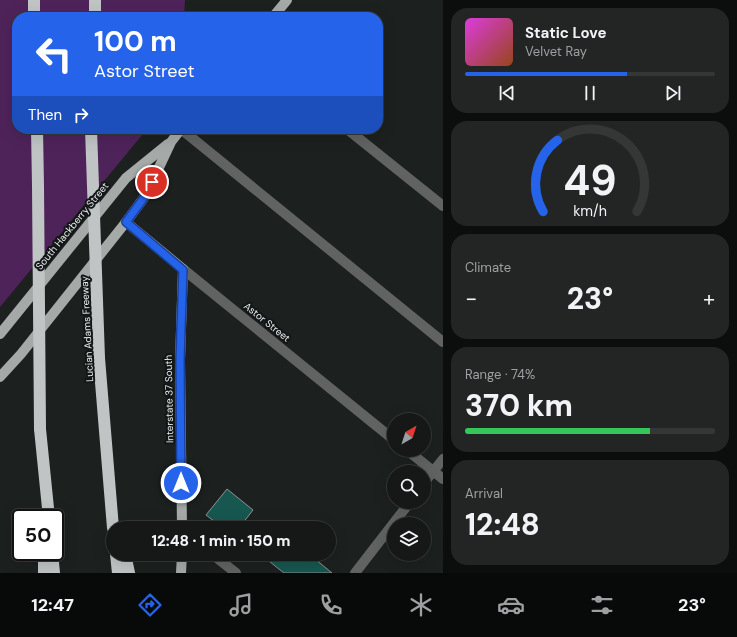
<!DOCTYPE html>
<html lang="en">
<head>
<meta charset="utf-8">
<style>
  :root { --surface:#151817; --page:#222524; --text:#f1f3f6; --muted:#9da0a1; --line:#343736; --accent:#2563eb }
  body { margin:0; font-family:"DM Sans",sans-serif; background:var(--page); color:var(--text); height:100vh; display:flex; flex-direction:column; font-size:15px; white-space:nowrap }
  * { box-sizing:border-box; margin:0 }
  p { font-size:13px; color:var(--muted) }
  .icon { flex:none; width:22px; height:22px; fill:none; stroke:currentColor; stroke-width:2; stroke-linecap:round; stroke-linejoin:round }
  .map { position:relative; flex:1; overflow:hidden }
  .drawer { display:flex; flex-direction:column; gap:8px; padding:8px; background:#0c0d0d; width:294px }
  .drawer>* { flex:none }
  .top-card { position:absolute; left:12px; top:12px; width:371px; height:122px; border-radius:16px; box-shadow:0 4px 16px #0002,0 0 0 1px var(--line); background:#2563eb; color:#fff; overflow:hidden }
  .needle { width:26px; rotate:39deg }
  .fabs { position:absolute; left:387px; top:413px; display:grid; gap:8px }
  .fabs a { display:grid; place-items:center; width:44px; height:44px; border-radius:50%; background:var(--surface); box-shadow:0 4px 16px #0002,0 0 0 1px var(--line); font-size:20px }
  .speed { position:absolute; left:12px; top:509px; display:flex; gap:8px; font-size:20px; font-weight:700; text-align:center }
  .speed>* { display:grid; place-content:center; width:52px; height:52px; border-radius:50%; background:var(--surface); box-shadow:0 4px 16px #0002,0 0 0 1px var(--line); line-height:1 }
  .speed .limit { border:2px solid #111; border-radius:6px; background:#fff; color:#111 }
  .pin { position:absolute; display:grid; place-items:center; width:34px; height:34px; color:#fff; margin:-17px; border:2px solid #fff; border-radius:50%; box-shadow:0 1px 4px #0007 }
  .me { position:absolute; width:44px; margin:-22px; rotate:0deg; stroke-linejoin:round; filter:drop-shadow(0 0 3px #0008) }
  .turn { display:flex; align-items:center; gap:14px; height:84px; padding:0 16px; font-size:18px }
  .turn .icon { width:52px; height:52px; stroke-width:2.5 }
  .turn b { display:block; font-size:28px; line-height:34px }
  .then { display:flex; align-items:center; height:38px; padding:0 16px; background:#0003; gap:8px; font-size:15px }
  .big { font-size:30px; font-weight:800; line-height:1.1 }
  .drawer .tile { flex:1; display:flex; flex-direction:column; justify-content:center; gap:6px; min-width:0; padding:0 14px; border-radius:16px; background:var(--page) }
  .drawer .dial { align-items:center; gap:0 }
  .dial svg { height:104px; overflow:visible; fill:none; stroke:var(--line); stroke-width:7; stroke-linecap:round; text-anchor:middle }
  .dial text { fill:var(--text); stroke:none }
  .song { display:flex; align-items:center; gap:12px }
  .cover { width:48px; height:48px; border-radius:6px; background:linear-gradient(135deg,hsl(300 70% 55%),hsl(20 70% 35%)) }
  .played { height:4px; border-radius:2px; background:linear-gradient(90deg,var(--accent) 65%,var(--line) 65%) }
  .keys { display:flex; justify-content:space-around; direction:ltr }
  .heat { display:flex; justify-content:space-between; align-items:center; font-size:22px; direction:ltr }
  .charge { height:6px; border-radius:3px; background:linear-gradient(90deg,#34c759 74%,var(--line) 0) }
  .trip { position:absolute; left:106px; top:521px; width:230px; height:40px; border-radius:20px; background:var(--surface); box-shadow:0 4px 16px #0002,0 0 0 1px var(--line); font-weight:800; line-height:40px; text-align:center }
  .tab-bar { display:flex; height:64px; justify-content:space-around; align-items:center; background:#080a09; color:var(--muted) }
  .tab-bar .icon { width:28px; height:28px }
  .tab-bar .selected { color:var(--accent) }
  .tab-bar b { font-size:18px; color:var(--text) }
  main { display:flex; flex:1; min-height:0 }
  .map>svg:first-child { display:block }
  .green { fill:#4e235a }
  .building { fill:#175750; stroke:#8e9392 }
  .lines { fill:none; stroke-linecap:round; stroke-linejoin:round }
  .minor { stroke:#616363; stroke-width:10 }
  .major { stroke:#a5a9a8; stroke-width:10 }
  .highway { stroke:#c0c4c4; stroke-width:12 }
  .highway-bridge { stroke:#c0c4c4; stroke-width:12 }
  .route-casing { stroke:#184099; stroke-width:10 }
  .route { stroke:#2563eb; stroke-width:7 }
  .labels { text-anchor:middle; dominant-baseline:central; stroke-width:4; stroke-linejoin:round; paint-order:stroke }
  .street-label { font-size:10px; fill:#e9eceb; stroke:#131616 }
</style>
</head>
<body>
<main>
<div class="map">
<svg width="443" height="573" viewBox="0 0 443 573">
  <rect width="100%" height="100%" fill="#1c201f"/>
  <polygon class="green" points="0,0 185,0 184,17 17,17 17,129 147,129 0,307"/>
  <g class="building">
    <polygon points="227,489 253,510 239,528 223,528 206,515"/>
    <polygon points="260,554 309,554 332,573 284,573"/>
  </g>
  <g class="lines">
    <g class="minor">
      <polyline points="181,129 443,342"/>
      <polyline points="347,129 443,206"/>
      <polyline points="183,269 394,440"/>
      <polyline points="407,450 443,479"/>
      <polyline points="424,483 443,459"/>
      <polyline points="212,554 236,573"/>
      <polyline points="355,573 410,502"/>
    </g>
    <g class="major">
      <polyline points="273,17 287,0"/>
      <polyline points="126,222 183,269 180,360 182,528"/>
      <polyline points="0,334 126,178 168,144"/>
      <polyline points="0,377 21,354 126,222 146,195 171,142 181,129"/>
      <polyline points="181,573 182,554"/>
    </g>
    <g class="highway">
      <polyline points="34,17 34,0"/>
      <polyline points="95,17 95,0"/>
      <polyline points="37,129 38,186"/>
      <polyline points="99,358 113,528"/>
      <polyline points="40,429 49,518"/>
      <polyline points="52,552 54,573"/>
      <polyline points="116,554 118,573"/>
      <polyline points="125,554 129,573"/>
      <polyline points="44,573 44,552"/>
    </g>
    <g class="highway-bridge">
      <polyline points="91,129 99,358"/>
      <polyline points="38,186 40,429"/>
    </g>
  </g>
  <g class="lines">
    <defs>
      <polyline id="route" points="152,182 146,195 126,222 183,270 180,360 181,483"/>
    </defs>
    <use href="#route" class="route-casing"/>
    <use href="#route" class="route"/>
  </g>
  <g class="labels">
    <g class="street-label">
      <text transform="translate(72 226) rotate(-51)">South Hackberry Street</text>
      <text transform="translate(267 322) rotate(39)">Astor Street</text>
      <text transform="translate(87 329) rotate(-93)">Lucian Adams Freeway</text>
      <text transform="translate(169 399) rotate(-91)">Interstate 37 South</text>
    </g>
  </g>
</svg>
<div class="fabs">
<a><svg class="needle" viewBox="-14 -14 28 28"><path d="M0-13l5 13h-10z" fill="#e53935"/><path d="M0 13l5-13h-10z" fill="#9da0a1"/></svg></a>
<a><svg class="icon" aria-label="search" viewBox="0 0 24 24"><circle cx="10" cy="10" r="6"/><path d="M15 15l6 6"/></svg></a>
<a><svg class="icon" aria-label="layers" viewBox="0 0 24 24"><path d="M12 4l9 5-9 5-9-5zM3 14l9 5 9-5"/></svg></a>
</div>
<div class="speed"><div class="limit">50</div></div>
<div class="pin" style="left:152px;top:182px;background:#d93025"><svg class="icon" aria-label="arrive" viewBox="0 0 24 24"><path d="M6 21V4h12l-3 4 3 4H6"/></svg></div>
<svg class="me" style="left:181px;top:483px" viewBox="-20 -20 40 40"><circle r="17" fill="#2563eb" stroke="#fff" stroke-width="3"/><path d="M0-11L8 9 0 5-8 9z" fill="#fff"/></svg>
<div class="trip">12:48 · 1 min · 150 m</div>
<div class="top-card">
<div class="turn"><svg class="icon" aria-label="left" viewBox="0 0 24 24"><path d="M17 20v-9H6M10 6l-5 5 5 5"/></svg><div><b>100 m</b>Astor Street</div></div>
<div class="then">Then<svg class="icon" aria-label="right" viewBox="0 0 24 24"><path d="M7 20v-9h11M14 6l5 5-5 5"/></svg></div>
</div>
</div>
<section class="drawer">
<div class="tile">
<div class="song"><i class="cover"></i><div><b>Static Love</b><p>Velvet Ray</p></div></div>
<div class="played"></div>
<div class="keys"><svg class="icon" aria-label="previous" viewBox="0 0 24 24"><path d="M18 5L8 12l10 7zM5 5v14"/></svg><svg class="icon" aria-label="pause" viewBox="0 0 24 24"><path d="M8 5v14M16 5v14"/></svg><svg class="icon" aria-label="next" viewBox="0 0 24 24"><path d="M6 5l10 7-10 7zM19 5v14"/></svg></div>
</div>
<div class="tile dial"><svg viewBox="0 0 100 80">
<path d="M14 69A42 42 0 1 1 86 69"/>
<path d="M14 69A42 42 0 0 1 25 14" stroke="#2563eb"/>
<text x="50" y="56" font-size="32" font-weight="700">49</text>
<text x="50" y="72" font-size="11">km/h</text>
</svg></div>
<div class="tile"><p>Climate</p>
<div class="heat"><a>−</a><b class="big">23°</b><a>+</a></div>
</div>
<div class="tile"><p>Range · 74%</p><b class="big">370 km</b><div class="charge"></div></div>
<div class="tile"><p>Arrival</p><b class="big">12:48</b></div>
</section>
</main>
<nav class="tab-bar">
<b>12:47</b>
<svg class="icon selected" aria-label="directions" viewBox="0 0 24 24"><path d="M12 3l9 9-9 9-9-9zM9 14v-3h6M13 9l2 2-2 2"/></svg>
<svg class="icon" aria-label="music" viewBox="0 0 24 24"><path d="M9 18V5l10-2v13"/><circle cx="6" cy="18" r="3"/><circle cx="16" cy="16" r="3"/></svg>
<svg class="icon" aria-label="phone" viewBox="0 0 24 24"><path d="M5 4h4l2 5-3 2q2 4 5 5l2-3 5 2v4C11 20 4 13 5 4z"/></svg>
<svg class="icon" aria-label="climate" viewBox="0 0 24 24"><path d="M12 3v18M4 7l16 10M4 17L20 7"/></svg>
<svg class="icon" aria-label="car" viewBox="0 0 24 24"><path d="M5 17H2v-5l4-1 3-4h7l3 4 3 1v5h-3M9 17h6M6 11h13"/><circle cx="7" cy="17" r="2"/><circle cx="17" cy="17" r="2"/></svg>
<svg class="icon" aria-label="filters" viewBox="0 0 24 24"><path d="M4 7h16M4 17h16"/><circle cx="9" cy="7" r="2"/><circle cx="15" cy="17" r="2"/></svg>
<b>23°</b>
</nav>
</body>
</html>
